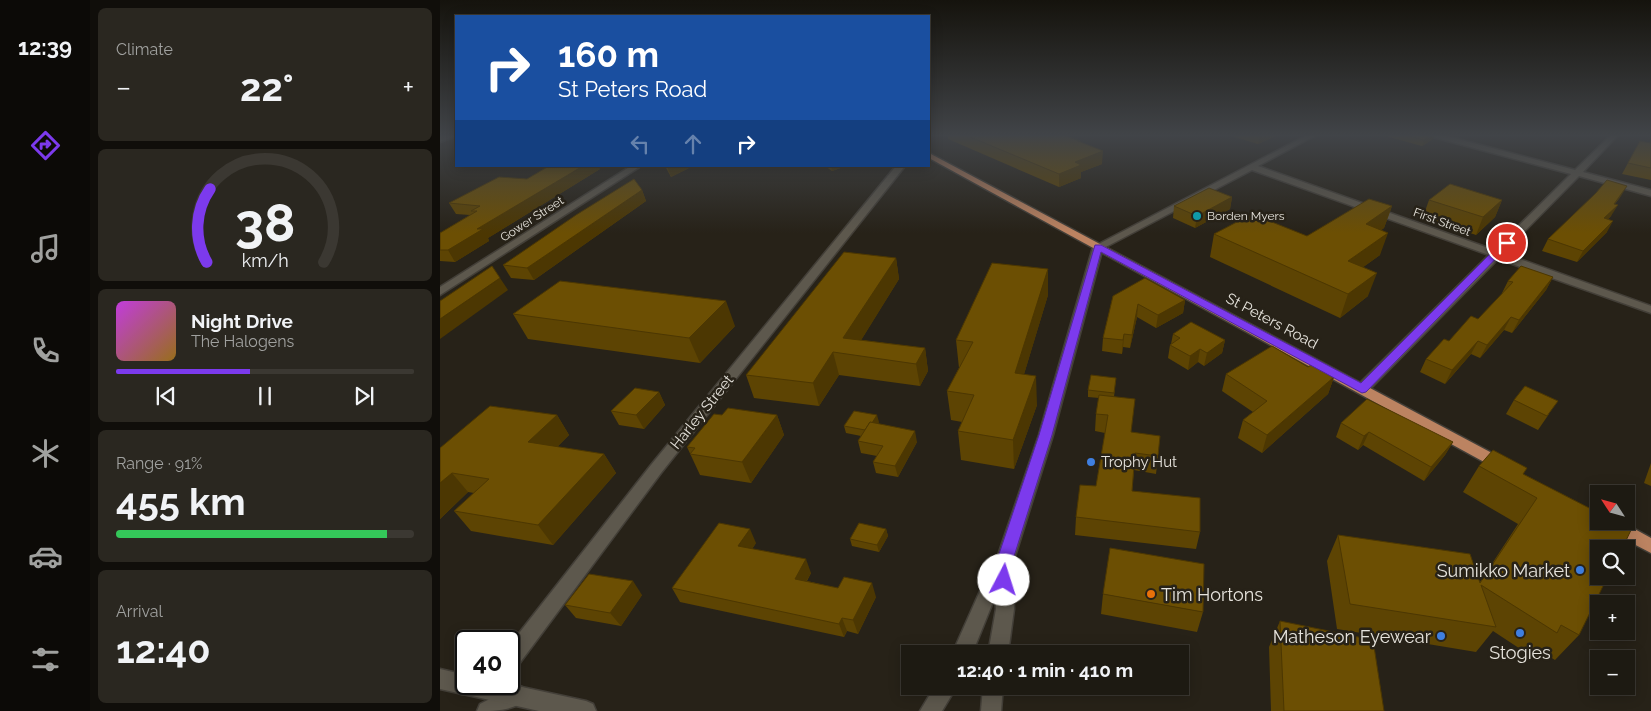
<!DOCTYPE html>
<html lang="en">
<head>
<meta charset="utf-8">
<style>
  :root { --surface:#1d1a12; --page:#2a2720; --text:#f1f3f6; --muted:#a0a19f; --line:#3b3832; --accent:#7c3aed }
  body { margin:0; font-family:Raleway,sans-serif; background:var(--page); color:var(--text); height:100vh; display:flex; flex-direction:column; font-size:19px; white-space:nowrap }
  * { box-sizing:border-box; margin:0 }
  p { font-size:16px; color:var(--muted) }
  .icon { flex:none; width:28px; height:28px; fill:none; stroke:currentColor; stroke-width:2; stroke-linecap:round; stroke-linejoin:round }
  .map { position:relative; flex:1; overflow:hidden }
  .sheet { display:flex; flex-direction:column; gap:8px; padding:8px; background:#100e0a; width:350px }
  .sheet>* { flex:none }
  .hud { position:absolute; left:15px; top:15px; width:475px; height:152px; border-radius:0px; box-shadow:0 2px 12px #0003,0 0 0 1px var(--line); background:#1a4fa0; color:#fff; overflow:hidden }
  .needle { width:32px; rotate:306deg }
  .buttons { position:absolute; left:1150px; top:485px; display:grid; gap:10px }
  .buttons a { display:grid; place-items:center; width:45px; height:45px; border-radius:0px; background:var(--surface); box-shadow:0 2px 12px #0003,0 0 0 1px var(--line); font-size:25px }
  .speed { position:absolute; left:15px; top:630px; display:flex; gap:10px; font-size:25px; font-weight:700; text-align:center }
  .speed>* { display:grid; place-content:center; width:65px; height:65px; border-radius:50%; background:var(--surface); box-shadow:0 2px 12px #0003,0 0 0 1px var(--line); line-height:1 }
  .speed .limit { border:2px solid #111; border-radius:8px; background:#fff; color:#111 }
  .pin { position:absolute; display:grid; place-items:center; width:42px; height:42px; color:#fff; margin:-21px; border:2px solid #fff; border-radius:50%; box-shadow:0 1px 5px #0007 }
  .me { position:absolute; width:55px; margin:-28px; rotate:5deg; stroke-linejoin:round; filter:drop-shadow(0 0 4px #0008) }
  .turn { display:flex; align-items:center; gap:18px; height:105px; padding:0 20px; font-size:22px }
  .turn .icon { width:65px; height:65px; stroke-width:2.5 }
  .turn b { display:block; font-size:35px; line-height:42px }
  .lanes { display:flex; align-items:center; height:48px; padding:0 20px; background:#0003; justify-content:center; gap:25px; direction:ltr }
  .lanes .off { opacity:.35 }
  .big { font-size:38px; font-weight:700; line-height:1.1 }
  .sheet .widget { flex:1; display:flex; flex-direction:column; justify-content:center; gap:8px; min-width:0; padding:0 18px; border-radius:8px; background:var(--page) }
  .sheet .dial { align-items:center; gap:0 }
  .dial svg { height:130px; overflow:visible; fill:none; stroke:var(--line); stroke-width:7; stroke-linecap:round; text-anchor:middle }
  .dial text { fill:var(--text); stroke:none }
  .song { display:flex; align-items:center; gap:15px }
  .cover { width:60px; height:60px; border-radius:8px; background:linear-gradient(135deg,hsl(290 70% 55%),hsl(40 70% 35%)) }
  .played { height:5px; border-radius:2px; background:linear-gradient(90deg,var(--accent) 45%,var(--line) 45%) }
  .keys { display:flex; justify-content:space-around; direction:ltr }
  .heat { display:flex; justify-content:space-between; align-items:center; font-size:28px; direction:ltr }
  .charge { height:8px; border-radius:4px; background:linear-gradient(90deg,#34c759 91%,var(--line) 0) }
  .trip { position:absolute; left:461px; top:645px; width:288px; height:50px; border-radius:0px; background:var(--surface); box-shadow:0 2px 12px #0003,0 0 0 1px var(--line); font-weight:700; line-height:50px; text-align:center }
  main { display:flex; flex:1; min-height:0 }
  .menu { display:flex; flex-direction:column; width:90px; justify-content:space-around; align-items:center; background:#0c0a07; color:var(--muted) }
  .menu .icon { width:35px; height:35px }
  .menu .selected { color:var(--accent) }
  .menu b { font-size:22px; color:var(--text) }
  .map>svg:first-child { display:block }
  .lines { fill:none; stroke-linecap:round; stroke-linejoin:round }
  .street-casing { stroke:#433f38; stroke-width:3 }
  .secondary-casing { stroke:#433f38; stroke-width:3 }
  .primary-casing { stroke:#433f38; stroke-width:3 }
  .street { fill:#5d584d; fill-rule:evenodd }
  .secondary { fill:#5d584d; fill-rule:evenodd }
  .primary { fill:#bc8361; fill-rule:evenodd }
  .wall { fill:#5d4403 }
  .shaded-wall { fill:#4c3702 }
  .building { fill:#6c4f03; stroke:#4c3702 }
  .route { fill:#7c3aed; stroke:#51269a }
  .culture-dot { fill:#0f9aa8; stroke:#272218; stroke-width:2 }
  .shop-dot { fill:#3f7fe0; stroke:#272218; stroke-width:2 }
  .food-dot { fill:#e8710a; stroke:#272218; stroke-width:2 }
  .labels { text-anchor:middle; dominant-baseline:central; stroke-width:5; stroke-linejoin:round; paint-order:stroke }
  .far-poi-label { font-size:12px; fill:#e6e3dc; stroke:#272218; text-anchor:start }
  .far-street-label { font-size:12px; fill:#e6e3dc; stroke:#272218 }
  .street-label { font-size:15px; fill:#e6e3dc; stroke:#272218 }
  .poi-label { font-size:15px; fill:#e6e3dc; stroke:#272218; text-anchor:start }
  .near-poi-label { font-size:18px; fill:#e6e3dc; stroke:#272218; text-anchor:end }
</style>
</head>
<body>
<main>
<nav class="menu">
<b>12:39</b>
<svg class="icon selected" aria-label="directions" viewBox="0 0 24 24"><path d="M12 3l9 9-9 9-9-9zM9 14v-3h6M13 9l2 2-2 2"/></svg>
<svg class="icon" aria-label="music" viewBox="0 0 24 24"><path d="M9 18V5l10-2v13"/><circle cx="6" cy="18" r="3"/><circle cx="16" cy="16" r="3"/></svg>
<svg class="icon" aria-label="phone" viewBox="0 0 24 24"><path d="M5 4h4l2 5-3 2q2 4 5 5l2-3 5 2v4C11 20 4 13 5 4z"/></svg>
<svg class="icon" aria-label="climate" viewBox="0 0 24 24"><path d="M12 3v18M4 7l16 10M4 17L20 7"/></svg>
<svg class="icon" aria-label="car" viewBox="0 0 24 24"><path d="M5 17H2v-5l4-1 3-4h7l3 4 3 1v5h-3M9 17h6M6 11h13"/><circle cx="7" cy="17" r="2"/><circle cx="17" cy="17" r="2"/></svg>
<svg class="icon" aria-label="filters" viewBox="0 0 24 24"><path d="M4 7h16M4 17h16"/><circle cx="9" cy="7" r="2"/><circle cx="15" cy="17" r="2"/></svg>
</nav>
<section class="sheet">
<div class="widget"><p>Climate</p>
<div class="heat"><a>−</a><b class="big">22°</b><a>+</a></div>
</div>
<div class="widget dial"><svg viewBox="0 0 100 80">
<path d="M14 69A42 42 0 1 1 86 69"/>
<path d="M14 69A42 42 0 0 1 16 24" stroke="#7c3aed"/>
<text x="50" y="56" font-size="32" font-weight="700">38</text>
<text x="50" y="72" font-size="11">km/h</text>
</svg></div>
<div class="widget">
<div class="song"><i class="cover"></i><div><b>Night Drive</b><p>The Halogens</p></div></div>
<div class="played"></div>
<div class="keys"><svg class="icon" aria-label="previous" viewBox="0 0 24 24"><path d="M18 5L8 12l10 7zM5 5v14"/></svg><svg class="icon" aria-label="pause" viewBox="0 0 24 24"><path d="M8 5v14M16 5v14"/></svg><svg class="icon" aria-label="next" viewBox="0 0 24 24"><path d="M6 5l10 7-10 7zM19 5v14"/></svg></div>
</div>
<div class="widget"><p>Range · 91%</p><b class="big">455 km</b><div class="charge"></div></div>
<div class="widget"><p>Arrival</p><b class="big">12:40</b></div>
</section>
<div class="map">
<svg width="1211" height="711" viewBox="0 0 1211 711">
  <rect width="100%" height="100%" fill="#272218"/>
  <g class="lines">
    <defs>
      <g id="street">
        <polygon points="10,134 16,134 16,136 0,142 0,137"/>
        <polygon points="869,134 878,134 818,166 1054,250 1131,174 989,136 989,134 999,134 1135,170 1172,134 1179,134 1143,172 1211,190 1211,196 1139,176 1063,253 1211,306 1211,313 1058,259 927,392 917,392 915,389 917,386 1049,255 812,170 662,249 658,250 653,247"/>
        <polygon points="191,166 201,166 0,295 0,287"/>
        <polygon points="456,166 465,166 221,473 76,668 69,670 69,646 211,465"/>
        <path d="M77 685 84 688 87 695C79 711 55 711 37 711L40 704Z"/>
      </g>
      <g id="secondary">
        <polygon points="658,244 663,247 613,435 572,566 574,609 568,654 548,654 556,609 555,597 532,654 512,654 540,591 555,564 599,435 653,247"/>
        <polygon points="0,669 26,675 26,684 68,684 146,701 153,704 156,711 99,711 0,689"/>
        <polygon points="495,686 517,686 502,711 480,711"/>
        <polygon points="543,686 563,686 561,711 541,711"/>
      </g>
      <g id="primary">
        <polygon points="489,153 1065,460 1067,464 1065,468 1060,470 1055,468 489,158"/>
        <polygon points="1159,517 1159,521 1180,521 1211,538 1211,553 1159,526 1157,521"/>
      </g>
    </defs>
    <use href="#street" class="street-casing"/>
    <use href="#secondary" class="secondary-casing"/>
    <use href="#primary" class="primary-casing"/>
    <use href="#street" class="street"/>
    <use href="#secondary" class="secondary"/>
    <use href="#primary" class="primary"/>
  </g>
  <g class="wall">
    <polygon points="508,134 566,134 573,136 640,142 662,164 641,172 641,178 619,187 508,139"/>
    <polygon points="784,134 840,134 818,144"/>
    <polygon points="938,134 995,134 993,139 982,146"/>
    <polygon points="1200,141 1211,143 1211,180 1182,174"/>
    <polygon points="225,166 253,166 231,177"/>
    <polygon points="385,166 406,166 392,171"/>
    <polygon points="160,169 48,238 49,241 15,262 0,261 0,233 30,215 16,214 9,203 87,179"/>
    <polygon points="202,190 206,201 94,280 71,278 63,265"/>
    <polygon points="1181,196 1175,204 1171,216 1168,219 1167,232 1137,262 1102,251 1108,239"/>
    <polygon points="792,197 790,209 755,228 733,218 734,206"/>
    <polygon points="989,200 1062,200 1055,217 1036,235 983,217"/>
    <polygon points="952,206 944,228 941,230 940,255 923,267 928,296 900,318 770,257 774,234 867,236"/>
    <polygon points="456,258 459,279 421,340 485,348 488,371 480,386 399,375 379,406 314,398 306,375"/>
    <polygon points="1113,277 1106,290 1072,333 1064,330 1040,358 1031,354 1005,384 980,372 986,359 1009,341 1038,319 1063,294 1062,293 1068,281"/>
    <polygon points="608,295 584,374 597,405 574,469 521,460 518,431 522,422 511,420 507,391 519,368 516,340"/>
    <polygon points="673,296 745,300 743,313 716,328 697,317 690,348 683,347 682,354 662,351 663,338"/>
    <polygon points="73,314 295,326 260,363 88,339"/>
    <polygon points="733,334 785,340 782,353 764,366 758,362 748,370 728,358 730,345 731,344"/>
    <polygon points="868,367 894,377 888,394 822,453 798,438 803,420 813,412 782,391 786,374"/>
    <polygon points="676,378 674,397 691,432 718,456 716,474 694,470 692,491 760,532 756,549 635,535 636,517 656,486 665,433 655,431 656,414 659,398 648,397 648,390"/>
    <polygon points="219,392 225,405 204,429 179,425 171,411"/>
    <polygon points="1074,400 1109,414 1098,430 1066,414"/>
    <polygon points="117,415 129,435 117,447 164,454 176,473 113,545 31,531 14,511 34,493 28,492 0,519 0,448"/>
    <polygon points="282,415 337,415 344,435 311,483 260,475 247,447"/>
    <polygon points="439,422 437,424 477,442 458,477 436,473 433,462 437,456 421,453 418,441 421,436 406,433 404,426"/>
    <polygon points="901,423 1013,442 1005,455 984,481 923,445 918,450 896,437"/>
    <polygon points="1211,463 1211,486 1204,483"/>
    <polygon points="1039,466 1087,468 1083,474 1159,513 1139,635 1115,660 1100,651 1094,658 1053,631 1036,652 897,629 887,561 898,535 1040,582 1078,524 1023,492"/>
    <polygon points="446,529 448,536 439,552 412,546 410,539"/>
    <polygon points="316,543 312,549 371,573 367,581 436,597 418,634 407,631 404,637 240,602 232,588"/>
    <polygon points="663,594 763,612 757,632 661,614"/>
    <polygon points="202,595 181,626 136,618 125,605"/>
    <polygon points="840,621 944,711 831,711 829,647"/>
  </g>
  <g class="shaded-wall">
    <polygon points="822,134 840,134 818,144 820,135"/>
    <polygon points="993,134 995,134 993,139 982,146 984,140"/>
    <polygon points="663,151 662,164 641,172 641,178 619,187 619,174 635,162"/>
    <polygon points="143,166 158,166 160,169 48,238 49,241 15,262 8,250 37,229"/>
    <polygon points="227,166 253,166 231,177"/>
    <polygon points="391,166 406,166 392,171"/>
    <polygon points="1187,186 1181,196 1167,214 1174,204"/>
    <polygon points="202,190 206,201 94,280 87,268"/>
    <polygon points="792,197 790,209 755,228 757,216"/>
    <polygon points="1062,200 1055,217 1036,235 1043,217"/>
    <polygon points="1178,205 1171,216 1158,229 1164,218"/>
    <polygon points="952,206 944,228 919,247 926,224"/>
    <polygon points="1173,221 1167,232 1137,262 1143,251"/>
    <polygon points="948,233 940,255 900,284 908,261"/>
    <polygon points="456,258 459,279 412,355 403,338"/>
    <polygon points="608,269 608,295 576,401 575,373"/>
    <polygon points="937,273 928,296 900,318 908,294"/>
    <polygon points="1113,277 1106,290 1072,333 1079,320"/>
    <polygon points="60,278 68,290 0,339 0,319"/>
    <polygon points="745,300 743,313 716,328 718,315"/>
    <polygon points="286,301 295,326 260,363 249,338"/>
    <polygon points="698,304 697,317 690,348 692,335"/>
    <polygon points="1071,317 1064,330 1040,358 1047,345"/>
    <polygon points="684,334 683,347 682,354 683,340"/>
    <polygon points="785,340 782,353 764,366 767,353"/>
    <polygon points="1038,341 1031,354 1005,384 1012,370"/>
    <polygon points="485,348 488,371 480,386 476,364"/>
    <polygon points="760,349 758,362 748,370 750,356"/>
    <polygon points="393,352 399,375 379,406 373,383"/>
    <polygon points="596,376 597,405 574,469 573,440"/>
    <polygon points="894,377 888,394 822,453 827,435"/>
    <polygon points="219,392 225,405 204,429 196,415"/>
    <polygon points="117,415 129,435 102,462 88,442"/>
    <polygon points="337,415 344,435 311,483 302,462"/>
    <polygon points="437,415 439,422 429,437 427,430"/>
    <polygon points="475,431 477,442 458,477 455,466"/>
    <polygon points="929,432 923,445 918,450 924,436"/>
    <polygon points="1013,442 1005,455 984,481 991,467"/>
    <polygon points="164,454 176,473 113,545 98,525"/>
    <polygon points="12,473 28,492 0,519 0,483"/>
    <polygon points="310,529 316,543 305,560 298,546"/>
    <polygon points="446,529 448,536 439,552 437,545"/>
    <polygon points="366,559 371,573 360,592 355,579"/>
    <polygon points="193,581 202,595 181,626 170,613"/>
    <polygon points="432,583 436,597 418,634 413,620"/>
    <polygon points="402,618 407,631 404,637 399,624"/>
  </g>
  <g class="building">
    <polygon points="523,134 566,134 573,136 579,134 621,134 640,141 638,141 663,151 635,162 641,165 619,174"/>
    <polygon points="963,134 993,134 984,140"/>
    <polygon points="1200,141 1211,143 1211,168 1188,163"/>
    <polygon points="109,166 143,166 37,229 43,229 8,250 0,250 0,233 37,211 31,211 40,206 9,203 59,177 87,179"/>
    <polygon points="194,179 202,190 87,268 63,265 136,215"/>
    <polygon points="1167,180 1187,186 1174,204 1178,205 1164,218 1173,221 1143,251 1108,239 1156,193"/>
    <polygon points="1010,184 1062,200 1043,217 989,200"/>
    <polygon points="769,188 792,197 757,216 734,206"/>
    <polygon points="929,199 952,206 926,224 948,233 908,261 937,273 908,294 774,234 812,214 867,236"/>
    <polygon points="404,252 456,258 403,338 485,348 476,364 393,352 373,383 306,375"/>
    <polygon points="552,263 608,269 575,373 596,376 573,440 518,431 534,395 507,391 533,342 516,340"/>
    <polygon points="52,266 60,278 0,319 0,301"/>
    <polygon points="1081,266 1113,277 1079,320 1071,317 1047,345 1038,341 1012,370 986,359 1004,339 1009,341 1031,316 1038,319 1073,282 1068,281"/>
    <polygon points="705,278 745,300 718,315 698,304 692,335 684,334 683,340 663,338 673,296"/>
    <polygon points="120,281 286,301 249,338 73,314"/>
    <polygon points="751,322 785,340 767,353 760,349 750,356 730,345 740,338 733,334"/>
    <polygon points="832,346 868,367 871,365 894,377 827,435 803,420 827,401 786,374"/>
    <polygon points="651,375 676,378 674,393 648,390"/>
    <polygon points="1085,386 1118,401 1107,416 1074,400"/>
    <polygon points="195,388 219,392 196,415 171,411"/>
    <polygon points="659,395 695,399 691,432 720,436 718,456 695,453 692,491 760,498 760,532 636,517 640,485 656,486 668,415 656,414"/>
    <polygon points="927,399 1013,442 991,467 929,432 924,436 901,423"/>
    <polygon points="50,406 117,415 88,442 164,454 98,525 14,511 49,479 12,473 0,483 0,448"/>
    <polygon points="288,408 337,415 302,462 250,454 255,448 247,447 274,414 282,415"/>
    <polygon points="414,411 437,415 432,423 430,422 425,430 404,426"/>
    <polygon points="430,422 475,431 455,466 433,462 443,446 418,441"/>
    <polygon points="1053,450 1087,468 1083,474 1159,513 1159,521 1174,521 1191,530 1182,549 1159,549 1159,576 1168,576 1139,635 1121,625 1117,633 1041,585 1056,627 910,604 898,535 1030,554 1040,583 1097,498 1039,466"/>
    <polygon points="279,523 310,529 298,546 366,559 355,579 398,588 404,577 432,583 413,620 402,618 399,624 232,588"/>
    <polygon points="419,523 446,529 437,545 410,539"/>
    <polygon points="670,548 764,564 763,612 663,594"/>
    <polygon points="149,574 193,581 170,613 125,605"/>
    <polygon points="840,621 933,640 944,711 844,711"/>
  </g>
  <linearGradient id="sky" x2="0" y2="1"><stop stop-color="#15130d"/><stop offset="0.58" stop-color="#414448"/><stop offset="1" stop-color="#414448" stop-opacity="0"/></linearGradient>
  <rect width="1211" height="233" fill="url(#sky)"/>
  <polygon class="route" points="1063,241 1070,241 1071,243 926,392 922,393 661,252 612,435 571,566 572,580 570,585 564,587 559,585 555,566 599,435 655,245 661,245 921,383"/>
  <circle class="culture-dot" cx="757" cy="216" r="5"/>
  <g class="shop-dot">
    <circle cx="651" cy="462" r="5"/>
    <circle cx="1140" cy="570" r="5"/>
    <circle cx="1080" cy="633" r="5"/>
    <circle cx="1001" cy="636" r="5"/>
  </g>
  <circle class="food-dot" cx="711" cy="594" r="5"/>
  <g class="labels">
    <g class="far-poi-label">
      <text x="767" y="216">Borden Myers</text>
    </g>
    <g class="far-street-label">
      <text transform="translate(92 219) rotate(-33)">Gower Street</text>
      <text transform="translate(1002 222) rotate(20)">First Street</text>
    </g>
    <g class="street-label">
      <text transform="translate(832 321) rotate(28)">St Peters Road</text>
      <text transform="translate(262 412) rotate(-51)">Harley Street</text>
    </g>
    <g class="poi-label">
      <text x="661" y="462">Trophy Hut</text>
    </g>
    <g class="near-poi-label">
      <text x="1130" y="570">Sumikko Market</text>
      <text x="721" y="594" text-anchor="start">Tim Hortons</text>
      <text x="991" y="636">Matheson Eyewear</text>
      <text x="1080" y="652" text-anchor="middle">Stogies</text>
    </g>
  </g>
</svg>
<div class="buttons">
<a><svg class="needle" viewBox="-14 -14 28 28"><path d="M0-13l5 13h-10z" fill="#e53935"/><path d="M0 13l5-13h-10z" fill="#a0a19f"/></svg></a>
<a><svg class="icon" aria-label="search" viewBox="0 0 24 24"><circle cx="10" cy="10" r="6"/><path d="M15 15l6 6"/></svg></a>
<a>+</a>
<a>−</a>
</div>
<div class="speed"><div class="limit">40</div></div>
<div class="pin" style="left:1067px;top:243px;background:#d93025"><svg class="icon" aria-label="arrive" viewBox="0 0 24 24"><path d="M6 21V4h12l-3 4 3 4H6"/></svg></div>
<svg class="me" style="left:564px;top:580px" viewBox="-20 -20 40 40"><circle r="19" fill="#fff"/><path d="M0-13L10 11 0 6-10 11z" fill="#7c3aed"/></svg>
<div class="trip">12:40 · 1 min · 410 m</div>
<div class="hud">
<div class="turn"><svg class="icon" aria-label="right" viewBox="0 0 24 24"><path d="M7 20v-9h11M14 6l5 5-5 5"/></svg><div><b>160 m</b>St Peters Road</div></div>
<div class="lanes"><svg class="icon off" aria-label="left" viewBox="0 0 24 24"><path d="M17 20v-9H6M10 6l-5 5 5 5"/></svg><svg class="icon off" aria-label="ahead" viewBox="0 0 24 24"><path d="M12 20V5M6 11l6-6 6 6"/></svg><svg class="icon" aria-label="right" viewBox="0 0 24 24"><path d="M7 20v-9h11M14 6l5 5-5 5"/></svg></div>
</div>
</div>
</main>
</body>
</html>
